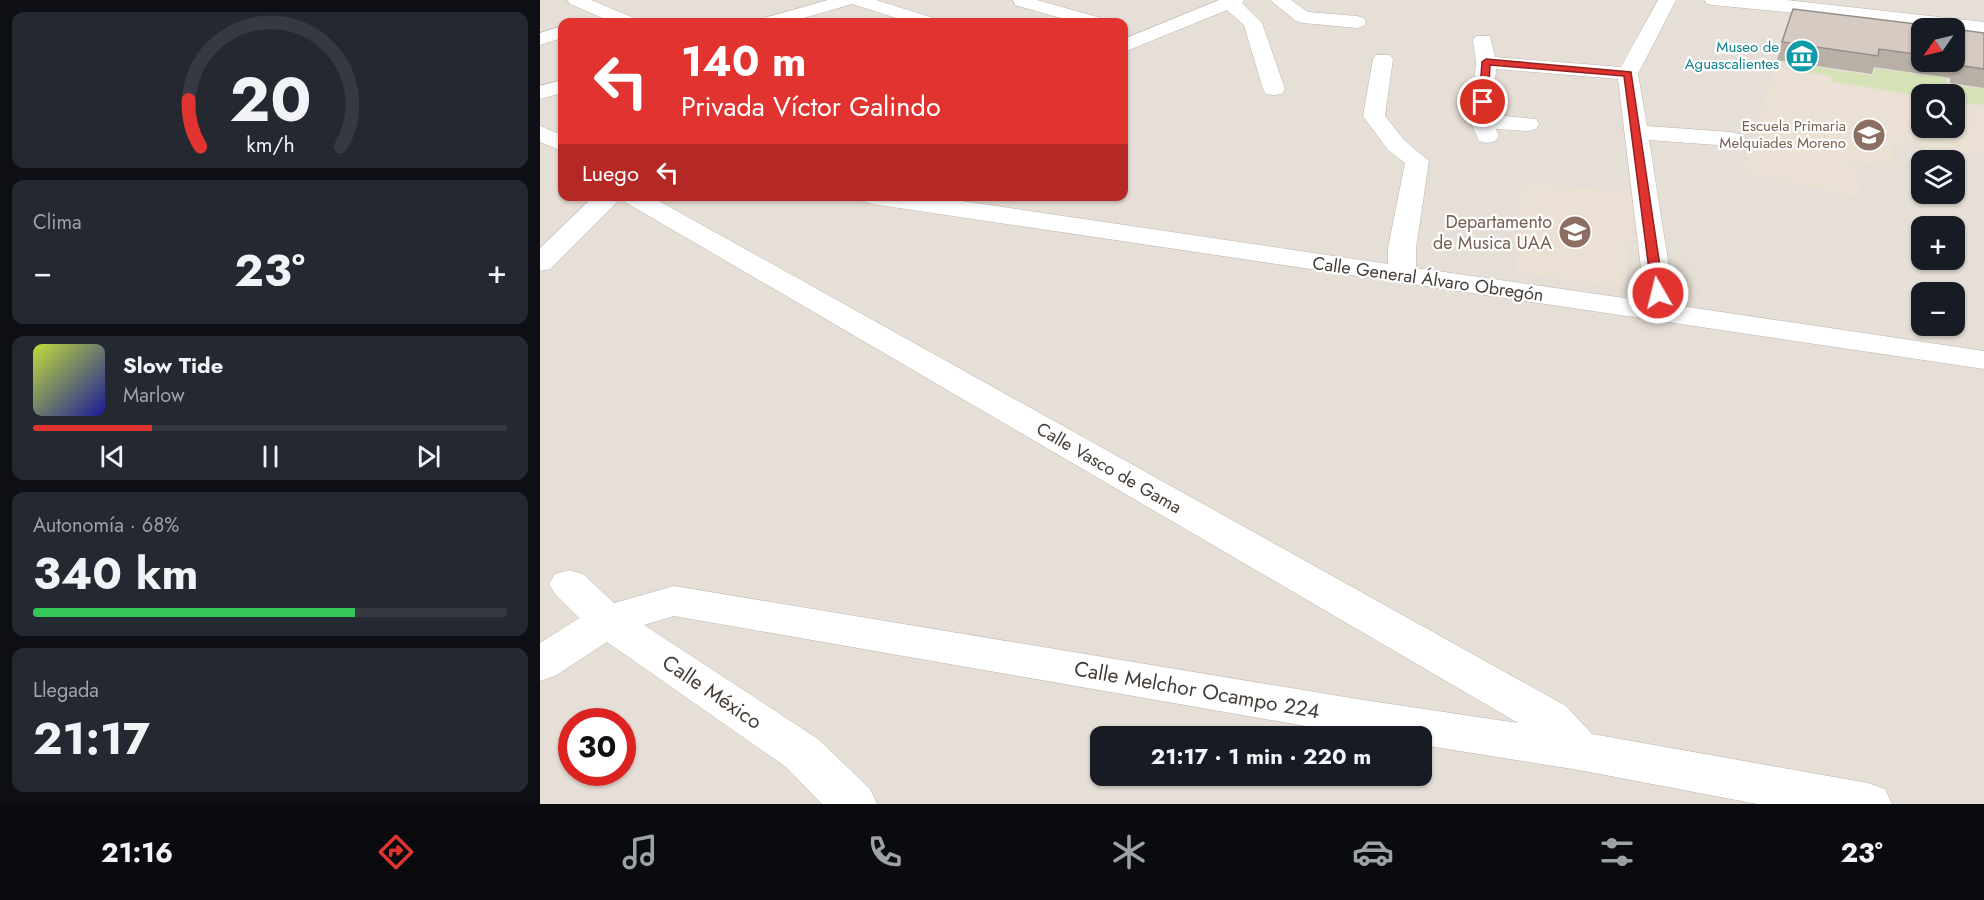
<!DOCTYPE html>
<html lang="es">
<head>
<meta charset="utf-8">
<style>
  :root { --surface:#171b24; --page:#242831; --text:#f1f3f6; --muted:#9ea1a6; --line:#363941; --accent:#e13430 }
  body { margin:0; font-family:Jost,sans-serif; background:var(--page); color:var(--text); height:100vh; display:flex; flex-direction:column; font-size:22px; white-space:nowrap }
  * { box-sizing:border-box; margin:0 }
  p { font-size:20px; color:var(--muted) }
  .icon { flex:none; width:33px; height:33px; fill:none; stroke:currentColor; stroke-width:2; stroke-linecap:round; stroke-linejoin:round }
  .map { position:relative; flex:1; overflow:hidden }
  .details { display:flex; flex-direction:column; gap:12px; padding:12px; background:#0d0f14; width:540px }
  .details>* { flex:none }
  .hud { position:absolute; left:18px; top:18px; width:570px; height:183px; border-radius:12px; box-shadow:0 2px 4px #0004; background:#e13430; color:#fff; overflow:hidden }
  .needle { width:39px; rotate:236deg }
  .fabs { position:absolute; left:1371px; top:18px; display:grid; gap:12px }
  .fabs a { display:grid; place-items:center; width:54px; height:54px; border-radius:12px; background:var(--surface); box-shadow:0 2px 4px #0004; font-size:30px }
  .speed { position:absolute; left:18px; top:708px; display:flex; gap:12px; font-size:30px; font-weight:700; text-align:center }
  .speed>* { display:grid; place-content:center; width:78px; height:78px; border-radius:50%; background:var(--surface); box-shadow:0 2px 4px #0004; line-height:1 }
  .speed .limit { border:9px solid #d22; background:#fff; color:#111 }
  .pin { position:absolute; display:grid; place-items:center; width:51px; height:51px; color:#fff; margin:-26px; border:3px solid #fff; border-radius:50%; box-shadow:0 2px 6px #0007 }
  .me { position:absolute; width:66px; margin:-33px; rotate:352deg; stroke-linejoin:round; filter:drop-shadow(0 0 4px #0008) }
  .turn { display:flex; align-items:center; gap:21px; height:126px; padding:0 24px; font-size:27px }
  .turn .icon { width:78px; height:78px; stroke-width:2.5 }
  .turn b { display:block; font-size:42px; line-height:51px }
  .then { display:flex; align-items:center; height:57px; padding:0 24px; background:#0003; gap:12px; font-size:22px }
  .big { font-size:45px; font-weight:700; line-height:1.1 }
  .details .card { flex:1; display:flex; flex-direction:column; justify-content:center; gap:9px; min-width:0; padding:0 21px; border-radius:12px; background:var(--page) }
  .details .dial { align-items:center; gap:0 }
  .dial svg { height:156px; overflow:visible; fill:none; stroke:var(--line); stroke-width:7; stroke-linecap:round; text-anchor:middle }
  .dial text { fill:var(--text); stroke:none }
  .song { display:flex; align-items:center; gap:18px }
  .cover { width:72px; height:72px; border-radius:9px; background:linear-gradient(135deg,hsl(70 70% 55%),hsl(240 70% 35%)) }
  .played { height:6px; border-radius:3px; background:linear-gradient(90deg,var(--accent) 25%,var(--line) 25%) }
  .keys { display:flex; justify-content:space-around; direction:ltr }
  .heat { display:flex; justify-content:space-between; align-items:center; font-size:33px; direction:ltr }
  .charge { height:9px; border-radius:4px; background:linear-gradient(90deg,#34c759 68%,var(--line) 0) }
  .trip { position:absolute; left:550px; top:726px; width:342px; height:60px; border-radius:12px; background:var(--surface); box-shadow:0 2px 4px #0004; font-weight:700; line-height:60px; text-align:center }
  .dock { display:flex; height:96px; justify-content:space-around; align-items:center; background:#090b0e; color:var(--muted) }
  .dock .icon { width:42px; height:42px }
  .dock .current { color:var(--accent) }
  .dock b { font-size:27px; color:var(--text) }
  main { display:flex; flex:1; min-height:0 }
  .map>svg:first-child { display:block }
  .residential { fill:#e6dfd7; fill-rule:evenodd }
  .education { fill:#eae1d4 }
  .green { fill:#d4e2b6 }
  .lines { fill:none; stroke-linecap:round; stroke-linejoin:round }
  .minor-casing { stroke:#bdb4ac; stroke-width:1 }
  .minor { fill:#fff; fill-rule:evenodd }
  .wall { fill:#b8afa7 }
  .building { fill:#d6cbc2; stroke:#968e88; stroke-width:1.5 }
  .route { fill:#e13430; stroke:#92221f; stroke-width:1.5 }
  .labels { text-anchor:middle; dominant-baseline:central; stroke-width:4.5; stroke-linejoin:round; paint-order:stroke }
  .far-culture-label { font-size:15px; fill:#0d838f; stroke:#fff; text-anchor:end }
  .far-education-label { font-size:15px; fill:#785e54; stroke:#fff; text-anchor:end }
  .education-label { font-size:18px; fill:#785e54; stroke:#fff; text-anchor:end }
  .street-label { font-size:18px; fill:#453e38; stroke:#fff }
  .near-street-label { font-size:21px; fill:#453e38; stroke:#fff }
</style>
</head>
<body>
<main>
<section class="details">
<div class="card dial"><svg viewBox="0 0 100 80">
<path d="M14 69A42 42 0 1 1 86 69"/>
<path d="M14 69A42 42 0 0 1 8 45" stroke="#e13430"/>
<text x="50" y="56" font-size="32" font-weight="700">20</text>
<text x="50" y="72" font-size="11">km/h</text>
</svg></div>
<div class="card"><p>Clima</p>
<div class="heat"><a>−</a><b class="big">23°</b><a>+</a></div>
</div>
<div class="card">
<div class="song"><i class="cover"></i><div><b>Slow Tide</b><p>Marlow</p></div></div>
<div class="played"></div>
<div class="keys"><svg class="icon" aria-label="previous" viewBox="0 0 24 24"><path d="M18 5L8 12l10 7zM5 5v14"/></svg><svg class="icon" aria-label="pause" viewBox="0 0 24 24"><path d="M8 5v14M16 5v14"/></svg><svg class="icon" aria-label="next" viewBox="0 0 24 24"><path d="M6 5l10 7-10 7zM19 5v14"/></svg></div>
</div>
<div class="card"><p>Autonomía · 68%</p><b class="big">340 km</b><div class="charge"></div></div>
<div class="card"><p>Llegada</p><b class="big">21:17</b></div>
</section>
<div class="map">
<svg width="1444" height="804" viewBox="0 0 1444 804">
  <rect width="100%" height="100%" fill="#f2eee9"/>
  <path class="residential" d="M0 0H1444V804H0ZM22 22H584V196H22ZM1382 28H1414V62H1382ZM1382 94H1414V128H1382ZM1382 160H1414V194H1382ZM1382 226H1414V260H1382ZM1382 292H1414V326H1382ZM32 722H82V772H32ZM561 736H882V776H561Z"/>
  <g class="education">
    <polygon points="1235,67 1292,76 1292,82 1381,96 1382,128 1414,128 1415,101 1444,106 1444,155 1352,142 1354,168 1313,161 1323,198 1202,173"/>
    <polygon points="982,183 1096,192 1085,288 975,272"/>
  </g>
  <polygon class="green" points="1258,64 1334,76 1335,68 1406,78 1406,84 1444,89 1444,105 1415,101 1414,94 1381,96 1291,81 1292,76 1256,70"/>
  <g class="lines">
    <defs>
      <g id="minor">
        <polygon points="27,0 51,0 94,18 96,22 72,22 30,4"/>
        <polygon points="288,0 336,0 394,18 396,22 369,22 312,4 250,22 222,22 224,18"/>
        <polygon points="473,0 497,0 561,18 563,22 535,22 475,5"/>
        <polygon points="679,0 704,0 702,3 722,23 745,89 742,94 734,95 726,94 723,89 704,25 687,10 584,52 584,39"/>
        <polygon points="730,0 751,0 768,12 817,16 824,18 826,22 824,26 817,28 763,23 756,21"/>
        <polygon points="1118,0 1136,0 1098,74 1107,126 1191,132 1199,134 1203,139 1199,144 1191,146 1109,140 1135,305 1444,351 1444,369 332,204 323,201 320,196 388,196 848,264 848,248 865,163 848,150 823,116 833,59 836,55 850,55 853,59 845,116 864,140 889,161 876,248 876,268 1105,301 1078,79 956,69 953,115 996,119 999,124 996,129 988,131 956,129 959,136 955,141 947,143 939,141 930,121 936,62 933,40 936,36 950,36 955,57 1081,67"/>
        <polygon points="1164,0 1246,0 1444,22 1444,34 1414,30 1414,28 1173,5 1167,4"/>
        <polygon points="22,26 22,38 0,45 0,33"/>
        <polygon points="22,80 22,93 0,99 0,86"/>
        <polygon points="0,126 22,135 22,151 0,142"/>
        <polygon points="54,196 110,196 1026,706 1052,734 1328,783 1345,789 1352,804 1217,804 1039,770 882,745 882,736 817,735 134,616 104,625 278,739 330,789 337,804 282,804 246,767 67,642 15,676 0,681 0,643 39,618 15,594 9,584 15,574 29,570 43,574 74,603 134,586 817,699 978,723 80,199 10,269 0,271 0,248"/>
      </g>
    </defs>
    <use href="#minor" class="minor-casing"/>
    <use href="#minor" class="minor"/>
  </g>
  <polygon class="wall" points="1382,28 1382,62 1414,62 1414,29 1444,33 1444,88 1410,83 1410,78 1334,67 1332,74 1237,60 1242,42"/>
  <g class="building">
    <polygon points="1253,9 1409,28 1382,28 1382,55 1339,49 1338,56 1242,42"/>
    <polygon points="1414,29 1444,33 1444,69 1417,65 1417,60 1414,60"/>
  </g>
  <polygon class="route" points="946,59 1091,72 1124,293 1122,295 1114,295 1112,293 1084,76 950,65 948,102 943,104 939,102 942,62"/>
  <defs>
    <symbol id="museum-disc" viewBox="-11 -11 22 22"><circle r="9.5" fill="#0f9aa8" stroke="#fff"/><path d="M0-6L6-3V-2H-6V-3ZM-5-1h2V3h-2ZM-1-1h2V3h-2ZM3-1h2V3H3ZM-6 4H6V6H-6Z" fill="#fff"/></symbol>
    <symbol id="school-disc" viewBox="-11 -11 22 22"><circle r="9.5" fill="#8d6e63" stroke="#fff"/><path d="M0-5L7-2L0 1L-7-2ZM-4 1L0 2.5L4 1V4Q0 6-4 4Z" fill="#fff"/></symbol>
    <symbol id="university-disc" viewBox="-11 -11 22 22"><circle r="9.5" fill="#8d6e63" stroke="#fff"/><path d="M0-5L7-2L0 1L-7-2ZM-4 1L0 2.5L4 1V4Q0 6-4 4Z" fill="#fff"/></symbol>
  </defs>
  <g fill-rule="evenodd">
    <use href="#museum-disc" x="1243" y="37" width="38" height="38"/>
    <use href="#school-disc" x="1310" y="116" width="38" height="38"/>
    <use href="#university-disc" x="1016" y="213" width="38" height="38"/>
  </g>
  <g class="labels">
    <g class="far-culture-label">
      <text x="1239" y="47">Museo de<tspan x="1239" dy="17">Aguascalientes</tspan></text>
    </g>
    <g class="far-education-label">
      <text x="1306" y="126">Escuela Primaria<tspan x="1306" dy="17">Melquiades Moreno</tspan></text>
    </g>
    <g class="education-label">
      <text x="1012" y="222">Departamento<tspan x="1012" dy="21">de Musica UAA</tspan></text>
    </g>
    <g class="street-label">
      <text transform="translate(888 279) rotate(8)">Calle General Álvaro Obregón</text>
      <text transform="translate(569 468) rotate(30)">Calle Vasco de Gama</text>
    </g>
    <g class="near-street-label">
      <text transform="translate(657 690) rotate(10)">Calle Melchor Ocampo 224</text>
      <text transform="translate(172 692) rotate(34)">Calle México</text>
    </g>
  </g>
</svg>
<div class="fabs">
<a><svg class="needle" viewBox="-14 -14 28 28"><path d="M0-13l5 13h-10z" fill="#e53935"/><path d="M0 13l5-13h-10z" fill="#9ea1a6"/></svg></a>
<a><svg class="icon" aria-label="search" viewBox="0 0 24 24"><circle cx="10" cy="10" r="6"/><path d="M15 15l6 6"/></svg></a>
<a><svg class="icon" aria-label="layers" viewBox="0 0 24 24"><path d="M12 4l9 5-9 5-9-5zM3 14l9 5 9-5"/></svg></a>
<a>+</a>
<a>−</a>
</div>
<div class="speed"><div class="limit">30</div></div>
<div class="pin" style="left:943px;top:102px;background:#d93025"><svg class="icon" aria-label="arrive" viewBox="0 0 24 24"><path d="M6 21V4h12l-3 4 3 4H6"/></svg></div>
<svg class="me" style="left:1118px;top:293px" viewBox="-20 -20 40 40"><circle r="17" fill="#e13430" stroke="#fff" stroke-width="3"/><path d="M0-11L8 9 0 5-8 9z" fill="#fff"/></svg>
<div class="trip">21:17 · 1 min · 220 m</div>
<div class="hud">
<div class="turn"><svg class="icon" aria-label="left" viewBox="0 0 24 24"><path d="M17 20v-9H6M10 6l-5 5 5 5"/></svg><div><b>140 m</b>Privada Víctor Galindo</div></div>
<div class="then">Luego<svg class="icon" aria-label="left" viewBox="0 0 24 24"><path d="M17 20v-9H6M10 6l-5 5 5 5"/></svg></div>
</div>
</div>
</main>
<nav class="dock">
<b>21:16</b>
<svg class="icon current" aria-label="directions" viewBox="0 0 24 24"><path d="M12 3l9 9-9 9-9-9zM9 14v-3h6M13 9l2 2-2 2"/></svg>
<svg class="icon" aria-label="music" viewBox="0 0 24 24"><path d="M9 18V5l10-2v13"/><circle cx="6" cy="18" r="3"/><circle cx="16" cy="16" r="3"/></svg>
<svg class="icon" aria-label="phone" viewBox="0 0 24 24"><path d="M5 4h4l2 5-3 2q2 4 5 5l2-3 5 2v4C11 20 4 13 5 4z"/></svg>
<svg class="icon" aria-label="climate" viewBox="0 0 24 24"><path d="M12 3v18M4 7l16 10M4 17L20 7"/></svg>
<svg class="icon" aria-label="car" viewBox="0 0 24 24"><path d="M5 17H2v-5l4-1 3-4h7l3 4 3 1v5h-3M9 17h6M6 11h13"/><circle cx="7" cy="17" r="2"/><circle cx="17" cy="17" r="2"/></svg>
<svg class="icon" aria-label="filters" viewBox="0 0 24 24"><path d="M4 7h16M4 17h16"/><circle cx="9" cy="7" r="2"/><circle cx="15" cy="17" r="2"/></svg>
<b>23°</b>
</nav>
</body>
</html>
